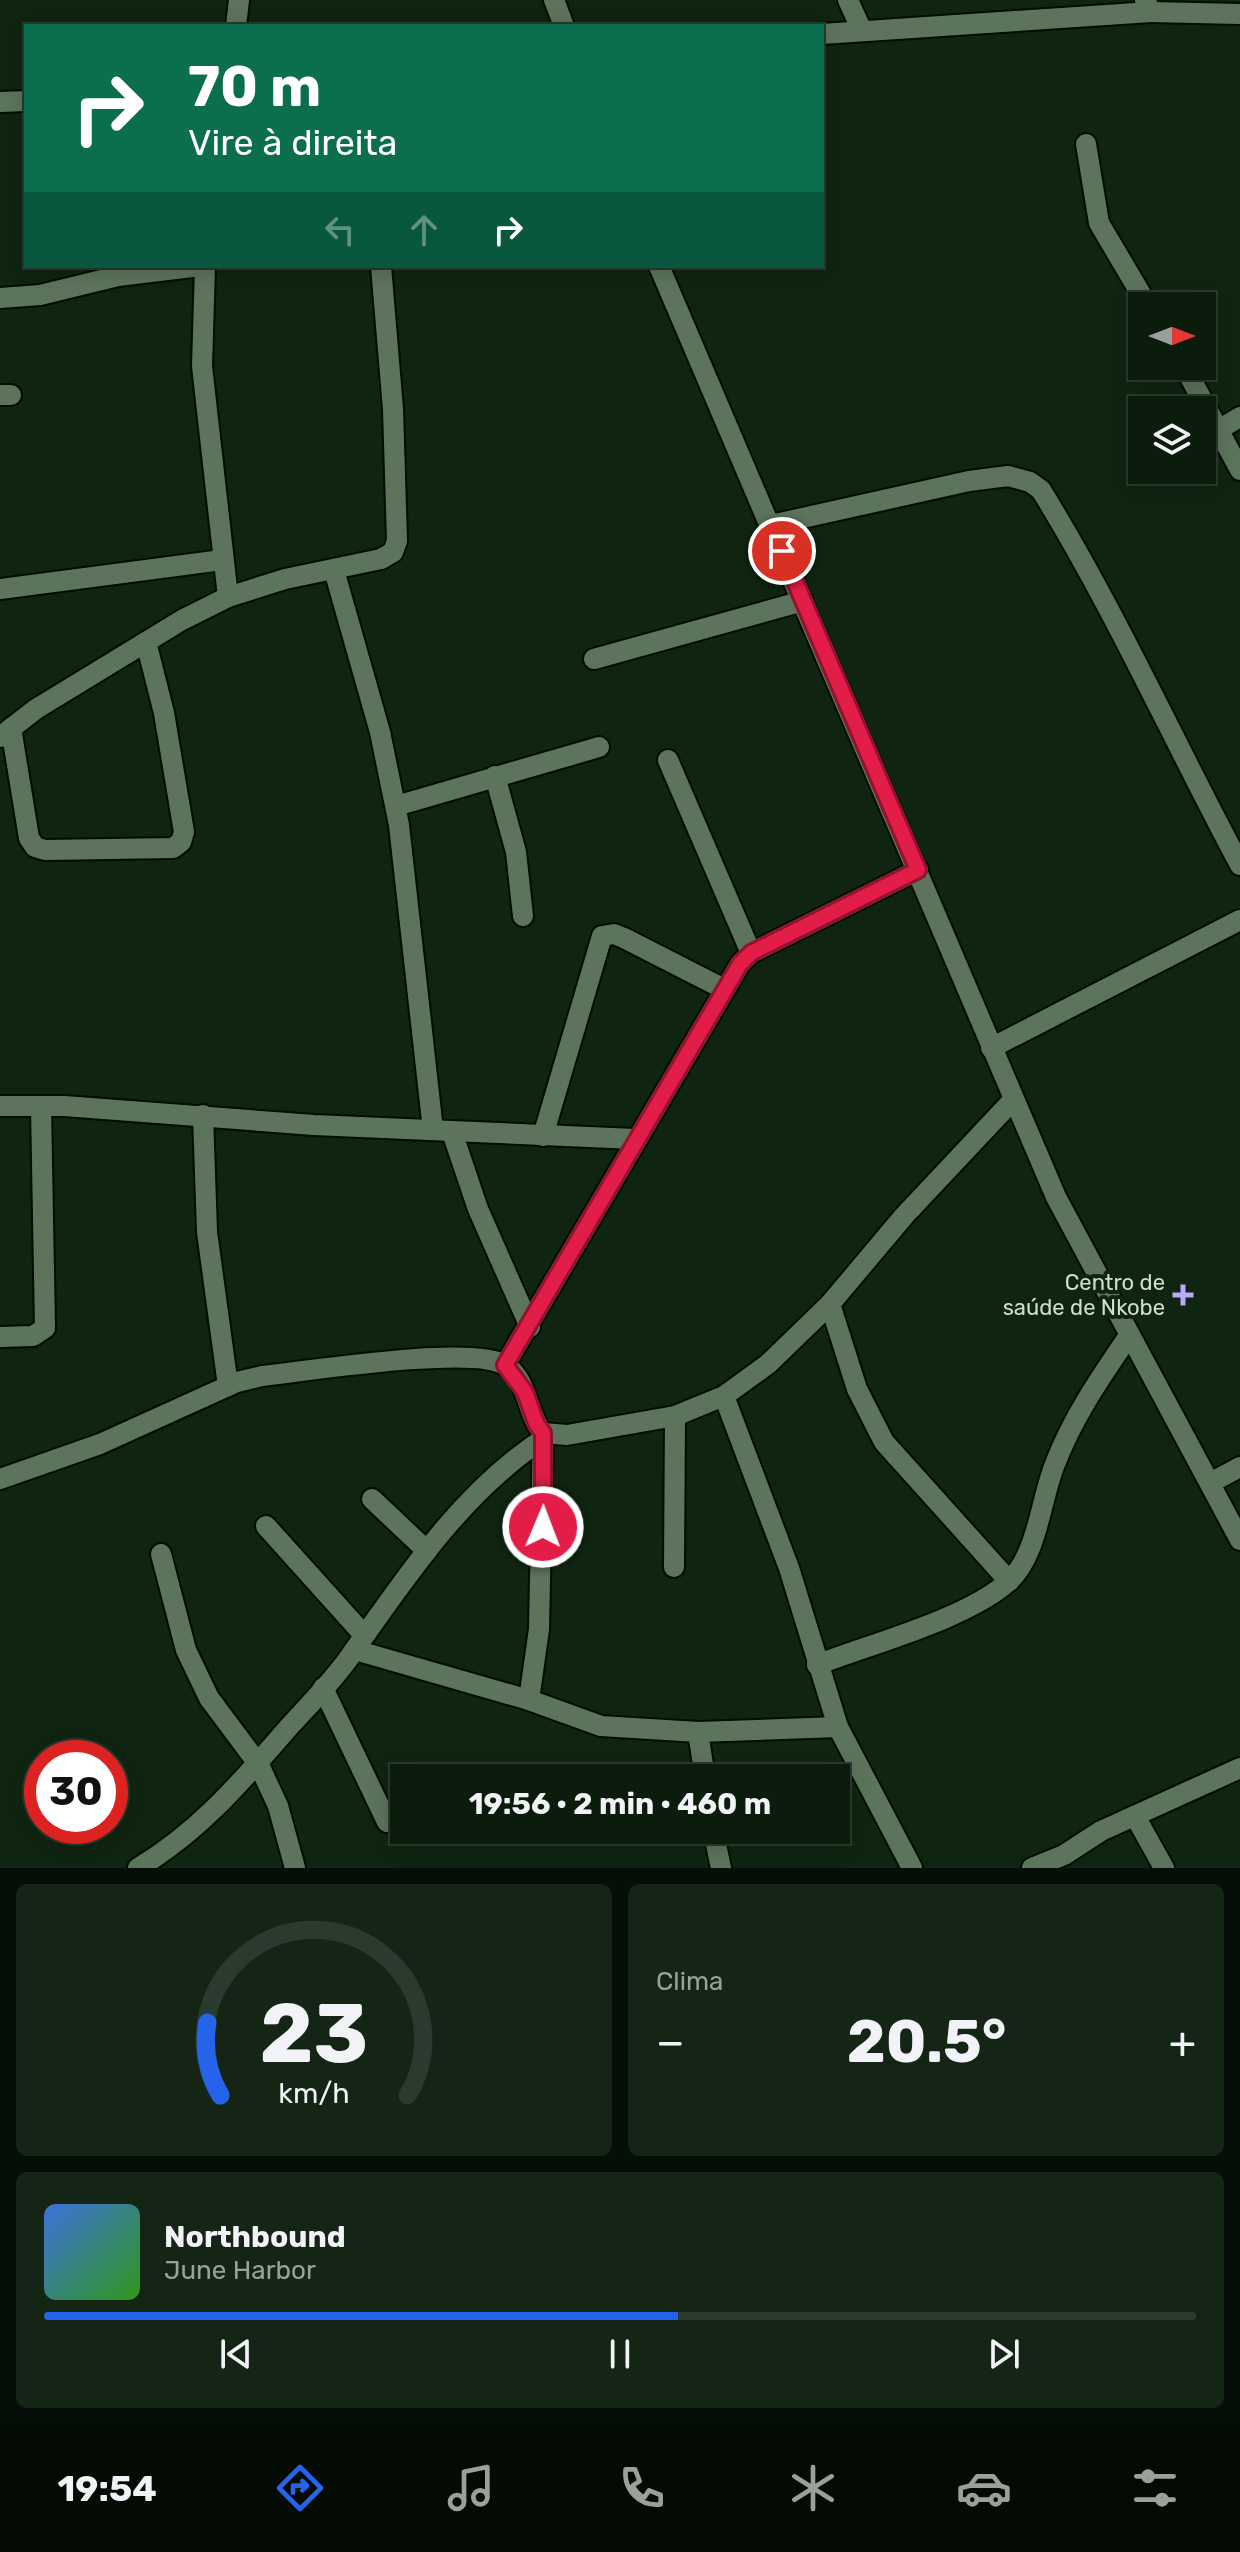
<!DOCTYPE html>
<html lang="pt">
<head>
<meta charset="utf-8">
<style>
  :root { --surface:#0b1c0d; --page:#142516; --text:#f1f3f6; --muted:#9aa19d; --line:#2b3a2e; --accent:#2563eb }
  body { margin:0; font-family:Rubik,sans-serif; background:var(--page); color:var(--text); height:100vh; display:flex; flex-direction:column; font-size:30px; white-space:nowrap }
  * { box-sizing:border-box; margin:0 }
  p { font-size:26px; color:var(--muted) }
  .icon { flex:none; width:44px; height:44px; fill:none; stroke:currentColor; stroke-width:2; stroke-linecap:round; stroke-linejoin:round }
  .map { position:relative; height:1868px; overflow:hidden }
  .sheet { display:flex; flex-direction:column; gap:16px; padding:16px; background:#060f07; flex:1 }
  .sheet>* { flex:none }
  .banner { position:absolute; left:24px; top:24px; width:800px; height:244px; border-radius:0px; box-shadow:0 4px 20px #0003,0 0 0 2px var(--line); background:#0b6e4f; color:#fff; overflow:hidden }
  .needle { width:52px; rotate:90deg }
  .controls { position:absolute; left:1128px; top:292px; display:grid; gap:16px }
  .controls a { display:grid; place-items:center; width:88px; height:88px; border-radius:0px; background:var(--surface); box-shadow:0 4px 20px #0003,0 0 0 2px var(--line); font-size:40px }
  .speed { position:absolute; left:24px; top:1740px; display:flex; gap:16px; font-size:40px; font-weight:700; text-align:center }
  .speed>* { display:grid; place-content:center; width:104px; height:104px; border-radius:50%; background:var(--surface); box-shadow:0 4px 20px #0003,0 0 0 2px var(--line); line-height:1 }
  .speed .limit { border:12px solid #d22; background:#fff; color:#111 }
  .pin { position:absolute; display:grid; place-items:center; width:68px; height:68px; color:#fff; margin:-34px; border:4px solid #fff; border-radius:50%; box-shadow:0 2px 8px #0007 }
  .me { position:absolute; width:88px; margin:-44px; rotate:1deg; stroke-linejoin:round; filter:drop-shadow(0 0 6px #0008) }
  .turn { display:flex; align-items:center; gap:28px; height:168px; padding:0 32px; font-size:36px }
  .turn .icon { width:104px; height:104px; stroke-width:2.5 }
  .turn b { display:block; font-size:56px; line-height:68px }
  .lanes { display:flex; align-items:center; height:76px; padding:0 32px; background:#0003; justify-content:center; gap:40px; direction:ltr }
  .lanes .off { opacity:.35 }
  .big { font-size:60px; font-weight:700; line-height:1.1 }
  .sheet .card { flex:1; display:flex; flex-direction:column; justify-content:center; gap:12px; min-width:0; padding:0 28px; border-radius:12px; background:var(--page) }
  .sheet .dial { align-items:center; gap:0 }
  .dial svg { height:208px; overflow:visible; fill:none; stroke:var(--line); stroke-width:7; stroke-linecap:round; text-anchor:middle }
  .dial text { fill:var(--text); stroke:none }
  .song { display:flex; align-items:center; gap:24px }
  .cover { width:96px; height:96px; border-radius:12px; background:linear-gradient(135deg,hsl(220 70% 55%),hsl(110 70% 35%)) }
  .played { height:8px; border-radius:4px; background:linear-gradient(90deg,var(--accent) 55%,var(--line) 55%) }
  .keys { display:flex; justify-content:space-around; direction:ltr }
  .heat { display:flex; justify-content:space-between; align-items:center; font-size:44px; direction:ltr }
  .sheet .tiles { flex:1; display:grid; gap:16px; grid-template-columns:1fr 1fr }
  .card:last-child { grid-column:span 2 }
  .trip { position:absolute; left:390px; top:1764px; width:460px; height:80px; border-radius:0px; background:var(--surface); box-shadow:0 4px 20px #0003,0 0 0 2px var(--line); font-weight:700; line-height:80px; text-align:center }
  .tabs { display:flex; height:128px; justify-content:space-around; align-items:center; background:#040b05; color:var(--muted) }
  .tabs .icon { width:56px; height:56px }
  .tabs .selected { color:var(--accent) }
  .tabs b { font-size:36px; color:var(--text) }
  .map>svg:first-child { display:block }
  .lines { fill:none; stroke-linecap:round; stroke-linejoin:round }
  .minor-casing { stroke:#000d01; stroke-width:24 }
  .tertiary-casing { stroke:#000d01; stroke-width:24 }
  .minor { stroke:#5c745c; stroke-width:20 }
  .tertiary { stroke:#5c745c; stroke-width:20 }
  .route-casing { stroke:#92132f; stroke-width:20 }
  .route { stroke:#e11d48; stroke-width:14 }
  .poi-dot { fill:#b8abf7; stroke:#0f2511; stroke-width:3 }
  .labels { text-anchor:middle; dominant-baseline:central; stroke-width:8; stroke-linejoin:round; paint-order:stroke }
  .poi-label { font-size:22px; fill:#d1ded1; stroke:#0f2511; text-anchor:end }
</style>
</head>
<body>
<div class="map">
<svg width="1240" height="1868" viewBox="0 0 1240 1868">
  <rect width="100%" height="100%" fill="#0f2511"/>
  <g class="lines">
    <defs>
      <g id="minor">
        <polyline points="848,0 862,31"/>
        <polyline points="1151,12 1240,14"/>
        <polyline points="236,26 239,0"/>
        <polyline points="822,34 1151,12 1145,0"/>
        <polyline points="0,102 26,101"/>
        <polyline points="1086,144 1099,223 1148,306"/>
        <polyline points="205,266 202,366 228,597"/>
        <polyline points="0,298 40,295 118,276 200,266"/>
        <polyline points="1184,366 1240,470"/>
        <polyline points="0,395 11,395"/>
        <polyline points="1218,430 1240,417"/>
        <path d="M771 525 969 481 1008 476 1030 482 1041 490C1115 610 1173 740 1240 865"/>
        <polyline points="334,570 380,732 399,825 433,1130"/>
        <polyline points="0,589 222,560"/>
        <polyline points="594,659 803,601"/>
        <polyline points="11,728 29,838 35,847 45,850 173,848 181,842 184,832 164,713 146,642"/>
        <polyline points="0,737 36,709 182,620 228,597 285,579 381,559 393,552 397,541 393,409 381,266"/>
        <polyline points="668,760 751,953"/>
        <polyline points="495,776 516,852 523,916"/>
        <polyline points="396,806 599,747"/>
        <polyline points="991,1048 1240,920"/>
        <polyline points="0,1106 64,1106 314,1125 635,1139"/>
        <polyline points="203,1115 207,1232 228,1386"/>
        <polyline points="452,1132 478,1209 530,1327"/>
        <polyline points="543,1136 602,936 614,934 624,938 724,989"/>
        <polyline points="830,1304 857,1389 884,1442 1009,1581"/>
        <polyline points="0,1337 33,1336 45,1328 41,1106"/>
        <polyline points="505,1365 740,964 751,953 918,870"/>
        <polyline points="724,1396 789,1568 838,1727 912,1868"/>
        <polyline points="1210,1483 1240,1467"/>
        <polyline points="372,1499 427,1551"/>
        <polyline points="266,1526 364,1635"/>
        <polyline points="161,1554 186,1650 209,1698 259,1765 278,1806 295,1868"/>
        <polyline points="674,1567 675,1416"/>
        <polyline points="355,1650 529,1700 601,1726 698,1732 838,1727"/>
        <path d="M817 1665C873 1643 964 1620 1008 1582 1038 1555 1040 1501 1055 1464 1073 1417 1100 1378 1128 1337"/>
        <polyline points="323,1688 387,1822"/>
        <polyline points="529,1700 539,1629 543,1433"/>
        <polyline points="698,1732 705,1778"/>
        <polyline points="1135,1816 1164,1868"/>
        <polyline points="713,1830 721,1868"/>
        <path d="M138 1868C199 1832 242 1781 288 1728 309 1705 333 1681 351 1655 406 1577 462 1492 543 1439"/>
        <polyline points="1032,1868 1064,1855 1101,1831 1240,1768"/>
      </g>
      <g id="tertiary">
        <polyline points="554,0 564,26"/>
        <polyline points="659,266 1056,1197 1240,1540"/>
        <path d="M0 1479 100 1444 237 1382 262 1376C308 1371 472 1345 505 1365 529 1380 526 1414 543 1433L567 1435 675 1416 724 1396 768 1364 830 1304 904 1216 1013 1100"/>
      </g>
    </defs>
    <use href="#minor" class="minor-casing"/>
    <use href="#tertiary" class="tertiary-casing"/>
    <use href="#minor" class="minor"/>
    <use href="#tertiary" class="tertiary"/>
  </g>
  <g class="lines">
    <defs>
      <polyline id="route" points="543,1527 543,1433 536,1423 525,1392 505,1365 740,964 751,953 918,870 782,551"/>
    </defs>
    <use href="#route" class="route-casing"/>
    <use href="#route" class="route"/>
  </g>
  <path class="poi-dot" d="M1179 1283h8v8h8v8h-8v8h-8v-8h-8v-8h8z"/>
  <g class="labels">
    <g class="poi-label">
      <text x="1165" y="1282">Centro de<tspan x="1165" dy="25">saúde de Nkobe</tspan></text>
    </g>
  </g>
</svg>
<div class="controls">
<a><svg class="needle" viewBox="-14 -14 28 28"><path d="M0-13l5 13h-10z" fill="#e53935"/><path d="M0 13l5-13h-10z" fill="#9aa19d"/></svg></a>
<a><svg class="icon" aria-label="layers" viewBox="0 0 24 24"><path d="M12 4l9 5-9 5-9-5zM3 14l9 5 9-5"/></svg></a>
</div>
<div class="speed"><div class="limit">30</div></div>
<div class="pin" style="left:782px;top:551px;background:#d93025"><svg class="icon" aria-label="arrive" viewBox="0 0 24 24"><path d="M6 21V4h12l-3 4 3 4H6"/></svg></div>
<svg class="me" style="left:543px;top:1527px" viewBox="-20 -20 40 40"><circle r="17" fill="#e11d48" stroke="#fff" stroke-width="3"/><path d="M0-11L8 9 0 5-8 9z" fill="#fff"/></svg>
<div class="trip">19:56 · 2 min · 460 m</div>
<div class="banner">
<div class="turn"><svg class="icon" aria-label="right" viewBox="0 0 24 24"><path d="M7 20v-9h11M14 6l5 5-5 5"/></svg><div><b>70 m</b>Vire à direita</div></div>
<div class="lanes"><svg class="icon off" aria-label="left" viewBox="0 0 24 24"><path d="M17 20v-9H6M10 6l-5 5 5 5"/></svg><svg class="icon off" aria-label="ahead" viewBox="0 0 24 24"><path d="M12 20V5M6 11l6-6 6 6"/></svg><svg class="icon" aria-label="right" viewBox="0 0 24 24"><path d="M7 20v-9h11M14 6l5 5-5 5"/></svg></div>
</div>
</div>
<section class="sheet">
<div class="tiles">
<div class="card dial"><svg viewBox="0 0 100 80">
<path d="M14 69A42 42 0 1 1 86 69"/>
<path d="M14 69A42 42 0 0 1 9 41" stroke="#2563eb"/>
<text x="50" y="56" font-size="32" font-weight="700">23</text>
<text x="50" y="72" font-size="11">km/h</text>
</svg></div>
<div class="card"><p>Clima</p>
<div class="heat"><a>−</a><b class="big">20.5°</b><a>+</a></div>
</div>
<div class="card">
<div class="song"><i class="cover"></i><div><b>Northbound</b><p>June Harbor</p></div></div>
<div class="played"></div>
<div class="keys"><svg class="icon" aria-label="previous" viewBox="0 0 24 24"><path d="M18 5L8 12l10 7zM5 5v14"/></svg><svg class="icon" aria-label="pause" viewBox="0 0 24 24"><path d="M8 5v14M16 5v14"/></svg><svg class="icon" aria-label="next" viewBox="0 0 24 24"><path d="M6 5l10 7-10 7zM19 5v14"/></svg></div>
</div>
</div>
</section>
<nav class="tabs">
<b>19:54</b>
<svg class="icon selected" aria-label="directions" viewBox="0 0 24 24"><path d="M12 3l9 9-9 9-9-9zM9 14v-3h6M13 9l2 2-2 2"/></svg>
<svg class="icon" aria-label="music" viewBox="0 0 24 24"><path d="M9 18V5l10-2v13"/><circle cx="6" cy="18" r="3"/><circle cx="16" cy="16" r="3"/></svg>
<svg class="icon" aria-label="phone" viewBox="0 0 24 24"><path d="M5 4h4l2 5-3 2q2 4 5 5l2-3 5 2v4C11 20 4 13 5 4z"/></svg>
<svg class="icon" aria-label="climate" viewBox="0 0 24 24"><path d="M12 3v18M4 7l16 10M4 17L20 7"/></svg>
<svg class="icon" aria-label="car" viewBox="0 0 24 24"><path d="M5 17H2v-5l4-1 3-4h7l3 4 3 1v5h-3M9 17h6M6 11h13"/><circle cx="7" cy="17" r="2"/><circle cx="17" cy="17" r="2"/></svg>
<svg class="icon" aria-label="filters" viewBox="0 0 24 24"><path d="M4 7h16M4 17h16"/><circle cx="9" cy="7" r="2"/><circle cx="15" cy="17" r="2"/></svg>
</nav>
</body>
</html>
